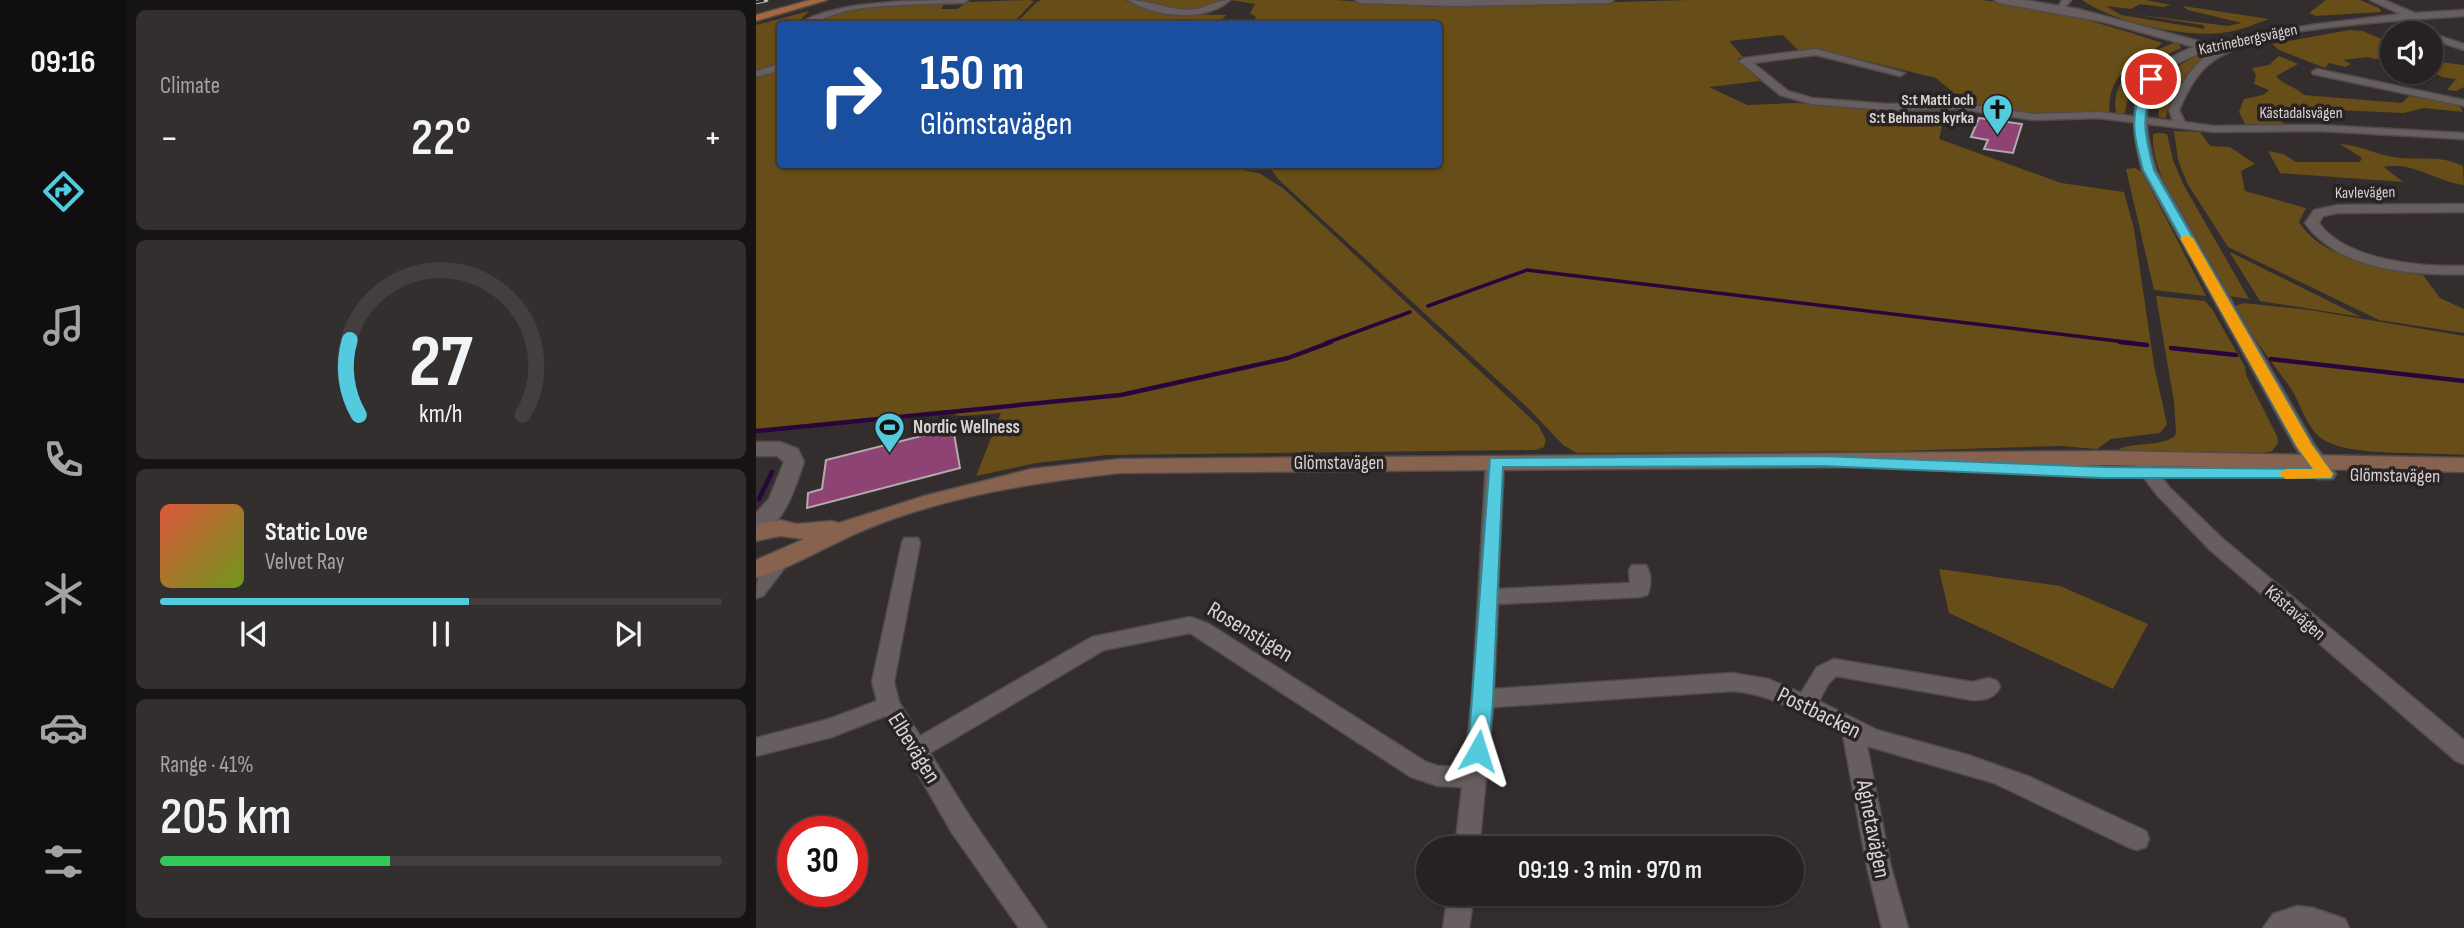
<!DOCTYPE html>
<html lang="en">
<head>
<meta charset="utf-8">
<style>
  :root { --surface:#272222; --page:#332f2f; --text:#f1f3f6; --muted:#a4a4a5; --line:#433f40; --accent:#54cade }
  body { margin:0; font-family:"Sofia Sans Condensed",sans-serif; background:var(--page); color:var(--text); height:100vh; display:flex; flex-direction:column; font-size:26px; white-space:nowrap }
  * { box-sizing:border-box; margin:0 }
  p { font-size:23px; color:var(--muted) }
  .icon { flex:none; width:38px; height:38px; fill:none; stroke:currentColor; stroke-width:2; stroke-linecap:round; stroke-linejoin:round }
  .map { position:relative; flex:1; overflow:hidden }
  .side { display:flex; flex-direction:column; gap:10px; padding:10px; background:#151313; width:630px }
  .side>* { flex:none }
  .top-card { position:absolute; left:21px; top:21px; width:665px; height:147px; border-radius:7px; box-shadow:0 2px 5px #0004,0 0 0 2px var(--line); background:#1a4fa0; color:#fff; overflow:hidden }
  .tools { position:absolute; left:1624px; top:21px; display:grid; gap:14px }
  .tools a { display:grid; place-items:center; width:63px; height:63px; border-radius:50%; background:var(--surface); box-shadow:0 2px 5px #0004,0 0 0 2px var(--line); font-size:35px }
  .speed { position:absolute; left:21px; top:816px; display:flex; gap:14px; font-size:35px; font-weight:700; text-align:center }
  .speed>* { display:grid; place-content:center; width:91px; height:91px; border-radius:50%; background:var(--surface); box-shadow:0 2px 5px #0004,0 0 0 2px var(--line); line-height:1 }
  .speed .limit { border:10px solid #d22; background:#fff; color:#111 }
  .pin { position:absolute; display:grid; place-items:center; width:60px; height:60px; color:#fff; margin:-30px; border:4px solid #fff; border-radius:50%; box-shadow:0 2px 7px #0007 }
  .me { position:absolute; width:77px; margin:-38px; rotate:6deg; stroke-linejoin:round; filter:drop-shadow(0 0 5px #0008) }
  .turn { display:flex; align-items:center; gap:24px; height:147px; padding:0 28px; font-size:32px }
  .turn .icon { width:91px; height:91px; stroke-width:2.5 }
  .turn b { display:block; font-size:49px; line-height:60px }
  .big { font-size:52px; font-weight:600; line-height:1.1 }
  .side .tile { flex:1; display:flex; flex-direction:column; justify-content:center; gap:10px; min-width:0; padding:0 24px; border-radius:10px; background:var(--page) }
  .side .dial { align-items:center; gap:0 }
  .dial svg { height:182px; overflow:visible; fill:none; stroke:var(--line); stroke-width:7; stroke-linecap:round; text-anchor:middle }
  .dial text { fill:var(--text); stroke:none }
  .song { display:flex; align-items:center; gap:21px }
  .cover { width:84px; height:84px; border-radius:10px; background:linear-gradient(135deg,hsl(10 70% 55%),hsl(80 70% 35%)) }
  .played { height:7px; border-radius:4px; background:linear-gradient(90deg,var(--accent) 55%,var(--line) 55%) }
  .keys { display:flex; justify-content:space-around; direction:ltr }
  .heat { display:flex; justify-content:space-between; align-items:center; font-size:38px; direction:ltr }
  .charge { height:10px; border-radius:5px; background:linear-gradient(90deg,#34c759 41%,var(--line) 0) }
  .trip { position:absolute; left:660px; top:836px; width:388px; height:70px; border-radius:35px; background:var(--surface); box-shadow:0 2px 5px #0004,0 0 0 2px var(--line); font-weight:600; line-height:70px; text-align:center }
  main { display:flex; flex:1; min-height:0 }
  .tabs { display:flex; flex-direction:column; width:126px; justify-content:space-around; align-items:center; background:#100e0e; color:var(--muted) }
  .tabs .icon { width:49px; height:49px }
  .tabs .current { color:var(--accent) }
  .tabs b { font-size:32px; color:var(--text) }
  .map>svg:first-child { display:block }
  .green { fill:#674d17 }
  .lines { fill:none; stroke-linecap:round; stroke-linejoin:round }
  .stream-far1 { stroke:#28063c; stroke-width:3.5 }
  .stream { stroke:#28063c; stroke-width:4.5 }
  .building { fill:#8f4274; stroke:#b1aaae; stroke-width:2 }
  .minor-casing { stroke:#514a4a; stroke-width:3 }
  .tertiary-casing { stroke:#514a4a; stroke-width:3 }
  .secondary-casing { stroke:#514a4a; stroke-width:3 }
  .primary-casing { stroke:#514a4a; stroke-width:3 }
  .minor { fill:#675f5f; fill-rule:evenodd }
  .tertiary { fill:#675f5f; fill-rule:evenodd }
  .secondary { fill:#86624f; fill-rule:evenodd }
  .primary { fill:#a6663f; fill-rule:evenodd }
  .rail-casing { stroke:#c0baba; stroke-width:4.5 }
  .rail { stroke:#2a2323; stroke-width:2.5; stroke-dasharray:8; stroke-linecap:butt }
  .route { fill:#54cade; stroke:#378390; stroke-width:2 }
  .slow { fill:#f59e0b }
  .labels { text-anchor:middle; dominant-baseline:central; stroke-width:7; stroke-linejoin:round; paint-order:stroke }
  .far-street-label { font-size:16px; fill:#d8d3d3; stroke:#2a2323 }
  .far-poi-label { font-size:16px; font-weight:bold; fill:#d8d3d3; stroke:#2a2323; text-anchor:end }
  .poi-label { font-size:19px; font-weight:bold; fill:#d8d3d3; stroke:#2a2323; text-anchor:start }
  .street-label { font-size:19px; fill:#d8d3d3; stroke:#2a2323 }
  .near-street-label { font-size:23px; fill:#d8d3d3; stroke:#2a2323 }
</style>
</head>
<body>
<main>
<nav class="tabs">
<b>09:16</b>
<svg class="icon current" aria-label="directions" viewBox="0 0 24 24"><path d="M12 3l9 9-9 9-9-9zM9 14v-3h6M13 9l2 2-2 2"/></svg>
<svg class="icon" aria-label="music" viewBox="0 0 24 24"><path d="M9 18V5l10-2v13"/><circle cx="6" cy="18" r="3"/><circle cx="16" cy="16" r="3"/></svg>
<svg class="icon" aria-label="phone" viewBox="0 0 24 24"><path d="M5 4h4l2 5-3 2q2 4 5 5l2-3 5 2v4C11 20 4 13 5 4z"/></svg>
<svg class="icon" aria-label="climate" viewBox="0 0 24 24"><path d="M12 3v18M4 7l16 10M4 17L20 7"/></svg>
<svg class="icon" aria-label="car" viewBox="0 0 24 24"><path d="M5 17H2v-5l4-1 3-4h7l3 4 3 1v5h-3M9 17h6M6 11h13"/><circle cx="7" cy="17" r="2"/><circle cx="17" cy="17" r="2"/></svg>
<svg class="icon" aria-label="filters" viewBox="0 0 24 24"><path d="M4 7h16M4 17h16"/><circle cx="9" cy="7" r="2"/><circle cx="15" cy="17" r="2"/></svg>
</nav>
<section class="side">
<div class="tile"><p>Climate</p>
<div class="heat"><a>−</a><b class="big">22°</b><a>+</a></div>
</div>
<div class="tile dial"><svg viewBox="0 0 100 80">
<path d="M14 69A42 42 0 1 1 86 69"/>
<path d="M14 69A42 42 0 0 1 10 36" stroke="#54cade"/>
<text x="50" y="56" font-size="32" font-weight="700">27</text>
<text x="50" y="72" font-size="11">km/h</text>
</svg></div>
<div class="tile">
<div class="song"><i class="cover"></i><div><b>Static Love</b><p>Velvet Ray</p></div></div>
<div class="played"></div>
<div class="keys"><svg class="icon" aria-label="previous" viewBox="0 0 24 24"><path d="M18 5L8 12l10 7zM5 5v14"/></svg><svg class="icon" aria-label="pause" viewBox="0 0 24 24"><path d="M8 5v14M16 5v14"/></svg><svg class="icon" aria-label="next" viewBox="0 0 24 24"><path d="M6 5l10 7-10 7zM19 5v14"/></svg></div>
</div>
<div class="tile"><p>Range · 41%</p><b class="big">205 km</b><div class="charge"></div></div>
</section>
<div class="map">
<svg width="1708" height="928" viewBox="0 0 1708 928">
  <rect width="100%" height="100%" fill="#342d2d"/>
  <g class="green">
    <path d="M273 0 278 1 256 24H48L55 22V19C85 0 153 4 189 3L185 9H201L212 2Z"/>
    <polygon points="286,0 368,0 417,14 471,15 459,24 259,24 281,2"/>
    <path d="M380 0H465C443 21 407 7 380 0Z"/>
    <path d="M474 0H580L677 7 934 0H1224C1286 6 1347 23 1406 43 1403 47 1395 51 1389 54 1366 68 1350 87 1354 114L1283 115 1212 105 1180 78 1078 53 1042 50 1027 35 973 41 987 57 981 59 1004 81 953 87 991 105 1040 103 1123 110 1190 109 1183 139 1305 183 1368 192 1378 229 1398 365 1411 424 1404 433 1355 439 1341 449 1304 446 1141 451 831 453H821L807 445 773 409 522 179 512 165 682 164V24H495L500 17 494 13 499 4Z"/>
    <path d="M1326 0H1390L1415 5 1407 7 1384 4 1375 9 1350 6 1365 15 1449 29 1447 25 1376 14 1472 26 1486 23 1432 10 1427 6 1513 19C1499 24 1485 30 1472 32 1432 39 1359 23 1326 0Z"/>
    <polygon points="1570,0 1604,0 1623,8 1625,12 1560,16 1553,13"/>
    <polygon points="53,11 40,24 24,24 24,164 455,164 503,173 528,189 782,425 790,440 788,447 780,450 351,455 280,463 220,476 245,413 204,416 194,413 0,431 0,25"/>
    <polygon points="1594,30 1606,31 1636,43 1636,63 1612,57 1587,60 1595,64 1589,67 1573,63 1569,68 1523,50 1516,44"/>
    <path d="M1490 41 1493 42C1467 48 1440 55 1427 81 1421 91 1419 103 1411 110L1410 118 1403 117 1401 90C1418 58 1458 49 1490 41Z"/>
    <path d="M1422 42 1425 48C1389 65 1376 73 1369 113L1361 115C1351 79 1391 50 1422 42Z"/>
    <path d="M1523 56 1542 64 1520 76C1528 86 1540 86 1548 95L1646 103 1653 96C1670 100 1686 99 1702 104L1707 112 1668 108 1648 113 1538 108 1525 111 1524 120 1528 124H1489L1483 112 1488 99 1507 95 1513 90 1498 84 1500 75 1496 68 1513 65Z"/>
    <polygon points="1675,61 1708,65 1708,87 1700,91 1691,90 1700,79 1686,77 1675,71"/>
    <path d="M1418 131 1444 132 1454 146 1474 147 1499 164 1485 171 1489 191 1550 208 1543 222C1565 259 1627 267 1667 275L1684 298 1708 309V333L1623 320 1472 247 1431 183 1422 160Z"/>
    <path d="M1403 133 1411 134 1417 160 1427 184 1493 299 1473 296C1451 258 1393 177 1397 134Z"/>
    <path d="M1584 144C1603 145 1618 154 1637 157 1663 161 1683 154 1707 166L1708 185C1682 182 1654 160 1628 167L1647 182 1524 173 1512 151 1527 154 1540 162H1604L1606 158Z"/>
    <polygon points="1379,168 1386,172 1450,296 1398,290 1370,169"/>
    <polygon points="1474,253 1476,253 1605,317 1504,301"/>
    <path d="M1400 296 1449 301 1456 309 1489 367 1490 375 1521 436 1522 443 1516 451 1496 455 1358 452C1376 440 1400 448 1418 437L1420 433 1418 402Z"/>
    <path d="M1488 303 1554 310 1708 336V455C1673 452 1602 456 1574 443 1550 433 1547 406 1534 387 1514 360 1495 335 1479 306Z"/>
    <polygon points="1183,569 1304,586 1392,624 1357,689 1193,613"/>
  </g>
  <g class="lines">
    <g class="stream-far1">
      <polyline points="672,306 771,270 1378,343"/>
      <polyline points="570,343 654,312"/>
    </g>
    <g class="stream">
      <polyline points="1364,342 1391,345"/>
      <polyline points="1415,348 1480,355"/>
      <polyline points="1515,359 1708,381"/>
      <polyline points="0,431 365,395 532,358 575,342"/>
      <polyline points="3,499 16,472"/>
    </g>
  </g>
  <g class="building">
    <polygon points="1223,118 1266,124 1257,153 1228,149 1232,140 1215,137"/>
    <polygon points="197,428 204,468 51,508 52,493 66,489 70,460"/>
  </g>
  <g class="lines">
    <defs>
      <g id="minor">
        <path d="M212 0 208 3C172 4 135 4 100 9 82 11 56 25 43 24 77 0 168 0 212 0Z"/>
        <path d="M372 0C392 0 411 9 432 10 448 10 459 0 474 0 449 23 399 17 372 0Z"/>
        <polygon points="1306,0 1315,0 1307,10 1301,10"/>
        <polygon points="1647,22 1670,31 1672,33 1659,33 1644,27 1642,25"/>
        <polygon points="1674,33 1675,33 1708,44 1708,50 1675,39"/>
        <path d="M1474 45 1477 46V50C1447 62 1436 81 1423 110L1429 122 1457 126 1563 125 1708 133V139L1563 131 1457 132 1342 118 1278 120 1203 109 1131 110 1055 104 1024 95 983 61 988 58 1060 49 1149 73 1144 76 1060 55 997 63 1032 91 1056 98 1131 104 1203 103 1278 114 1342 112 1417 121 1413 110C1427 80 1440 55 1474 45Z"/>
        <polygon points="24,64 24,70 0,77 0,71"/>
        <polygon points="1561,69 1708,100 1708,106 1557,74 1556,72"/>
        <path d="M1708 204V212L1582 213 1567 216 1563 223C1590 261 1665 267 1708 266V274C1656 276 1581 269 1549 223L1558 210 1582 205Z"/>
        <polygon points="1383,453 1389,455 1413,487 1467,539 1708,740 1708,764 1700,761 1453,549 1401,495 1374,459"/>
        <path d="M739 456 748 462 742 589 874 583 873 570 876 565H890C895 573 896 587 891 595L884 597 742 604 738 689 976 673 1012 679 1045 693 1061 667 1078 659 1216 682 1233 678 1241 681 1244 687C1238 699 1228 700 1216 700L1080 676 1072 684 1063 701 1121 730 1212 755 1274 777 1390 831 1393 839 1390 847 1381 850 1372 847 1238 783 1111 746 1135 867 1152 928H1126L1111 867 1087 735C1050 716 1018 694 976 691L737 707 723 849H699L706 787 682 786 655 777 434 633 348 650 174 753 214 817 291 928H263L196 833 129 716 76 737 0 756V738L73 719 121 701 116 682 146 543 148 538H162L164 543 138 682 143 702 164 736 336 637 434 617 453 624 670 762 682 766 708 767 716 699 730 462Z"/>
        <path d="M24 554 31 556 34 561 7 596 0 598C0 581 4 560 24 554Z"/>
        <polygon points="692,894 718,894 713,928 687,928"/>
        <polygon points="1541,906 1557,908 1589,919 1593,928 1507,928 1517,914"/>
      </g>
      <g id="tertiary">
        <polygon points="599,0 858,0 853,3 698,6 604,3"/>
        <path d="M1238 0H1268L1322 9 1450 43 1555 25 1644 14 1614 0H1628L1659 13 1708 10V16C1648 20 1431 31 1400 82 1384 109 1392 142 1400 170L1558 444 1580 474 1577 479H1561L1539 447 1386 170C1370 111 1375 70 1438 47L1348 22 1243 3Z"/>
        <path d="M0 442H24L42 449 48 462C39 487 29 526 0 535V513L13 499 28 462 21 456H0Z"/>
      </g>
      <path id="secondary" d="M1352 451 1708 458V472L1352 465 364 473C279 482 192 496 113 528 75 543 39 567 0 578V560L48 539 24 536 0 541V525L24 520 40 524 76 521 83 523 168 496 275 469 364 459Z"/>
      <polygon id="primary" points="54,0 71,0 0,21 0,15"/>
    </defs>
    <use href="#minor" class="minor-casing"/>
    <use href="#tertiary" class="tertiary-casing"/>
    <use href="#secondary" class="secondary-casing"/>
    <use href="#primary" class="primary-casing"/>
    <use href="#minor" class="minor"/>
    <use href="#tertiary" class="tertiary"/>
    <use href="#secondary" class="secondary"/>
    <use href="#primary" class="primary"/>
    <defs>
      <polyline id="rail" points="0,2 10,0"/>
    </defs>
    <use href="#rail" class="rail-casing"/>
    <use href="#rail" class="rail"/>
  </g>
  <path class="route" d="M1392 77 1400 79C1384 115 1388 133 1398 170L1556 445 1577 474 1575 478H1346L1066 466 747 467 737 699 733 751 730 757 722 760 715 757 712 751 734 458 1066 456 1346 467 1557 469 1541 447 1387 170C1377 132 1372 113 1392 77Z"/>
  <polygon class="slow" points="1430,235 1437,238 1556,445 1577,474 1575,478 1530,479 1522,474 1530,469 1557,469 1541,447 1424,238"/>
  <defs>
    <symbol id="church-pin" viewBox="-11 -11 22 30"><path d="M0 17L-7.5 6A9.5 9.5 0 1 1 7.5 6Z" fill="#54cade" stroke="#2a2323"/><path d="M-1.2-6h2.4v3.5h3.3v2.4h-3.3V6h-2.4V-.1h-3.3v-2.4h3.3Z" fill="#111"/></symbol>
    <symbol id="stadium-pin" viewBox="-11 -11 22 30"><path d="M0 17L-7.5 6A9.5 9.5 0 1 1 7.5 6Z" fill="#54cade" stroke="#2a2323"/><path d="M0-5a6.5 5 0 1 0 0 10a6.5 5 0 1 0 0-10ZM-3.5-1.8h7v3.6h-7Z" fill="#111"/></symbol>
  </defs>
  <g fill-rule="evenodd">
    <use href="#church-pin" x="1224" y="92" width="35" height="47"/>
    <use href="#stadium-pin" x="116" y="410" width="35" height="47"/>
  </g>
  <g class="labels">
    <g class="far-street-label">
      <text transform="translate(1492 40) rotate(-12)">Katrinebergsvägen</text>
      <text x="1545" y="113">Kästadalsvägen</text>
      <text transform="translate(1609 193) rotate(-1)">Kavlevägen</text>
    </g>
    <g class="far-poi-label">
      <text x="1218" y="100">S:t Matti och<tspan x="1218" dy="18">S:t Behnams kyrka</tspan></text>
    </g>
    <g class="poi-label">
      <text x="157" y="427">Nordic Wellness</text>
    </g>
    <g class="street-label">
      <text x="583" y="463">Glömstavägen</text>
      <text transform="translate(1639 476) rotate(1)">Glömstavägen</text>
      <text transform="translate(1539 613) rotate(41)">Kästavägen</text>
    </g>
    <g class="near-street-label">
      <text transform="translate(494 632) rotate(31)">Rosenstigen</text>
      <text transform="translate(1063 713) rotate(26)">Postbacken</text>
      <text transform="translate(158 748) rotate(58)">Elbevägen</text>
      <text transform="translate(1117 829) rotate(79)">Agnetavägen</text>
    </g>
  </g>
</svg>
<div class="tools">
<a><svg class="icon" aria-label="sound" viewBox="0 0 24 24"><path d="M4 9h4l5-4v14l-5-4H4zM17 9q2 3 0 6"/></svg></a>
</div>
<div class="speed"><div class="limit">30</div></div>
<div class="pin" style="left:1395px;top:79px;background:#d93025"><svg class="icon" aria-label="arrive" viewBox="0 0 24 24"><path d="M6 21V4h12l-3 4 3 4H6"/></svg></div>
<svg class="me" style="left:722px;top:751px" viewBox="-20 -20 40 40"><path d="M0-17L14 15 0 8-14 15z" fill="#54cade" stroke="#fff" stroke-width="4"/></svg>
<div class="trip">09:19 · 3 min · 970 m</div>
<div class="top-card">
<div class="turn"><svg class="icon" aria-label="right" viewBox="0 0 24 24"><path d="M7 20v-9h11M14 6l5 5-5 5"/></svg><div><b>150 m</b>Glömstavägen</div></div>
</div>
</div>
</main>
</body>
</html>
